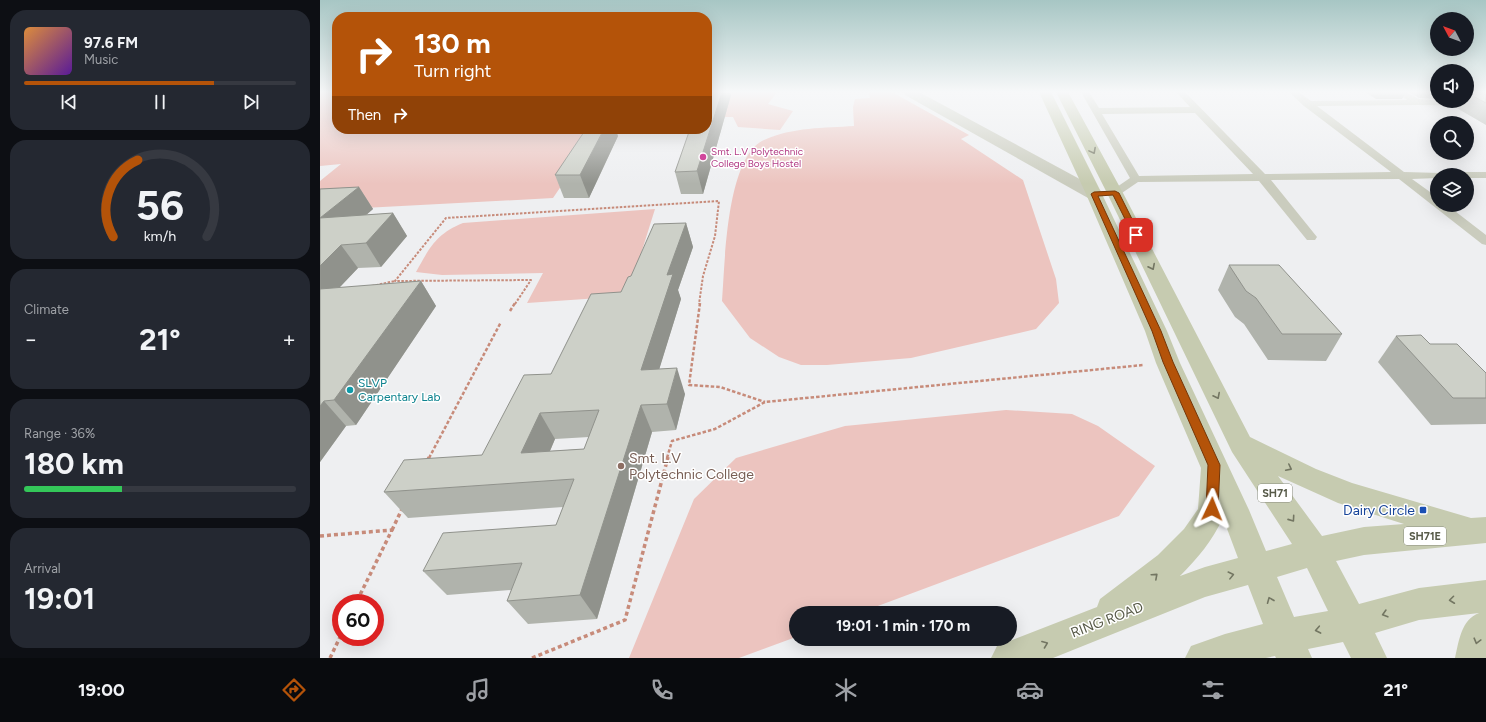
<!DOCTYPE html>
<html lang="en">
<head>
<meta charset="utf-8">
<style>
  :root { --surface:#171b24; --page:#242831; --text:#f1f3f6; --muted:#9ea1a6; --line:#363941; --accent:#b45309 }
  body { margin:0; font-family:Figtree,sans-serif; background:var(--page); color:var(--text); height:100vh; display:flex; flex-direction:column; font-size:15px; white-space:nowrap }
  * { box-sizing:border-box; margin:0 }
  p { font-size:13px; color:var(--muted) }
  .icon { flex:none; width:22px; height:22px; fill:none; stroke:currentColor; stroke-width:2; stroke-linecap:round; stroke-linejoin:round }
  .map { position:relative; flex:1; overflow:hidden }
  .details { display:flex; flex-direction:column; gap:10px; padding:10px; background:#0d0f14; width:320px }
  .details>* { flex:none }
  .hud { position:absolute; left:12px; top:12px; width:380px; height:122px; border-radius:16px; box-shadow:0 4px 16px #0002; background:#b45309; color:#fff; overflow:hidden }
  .needle { width:26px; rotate:311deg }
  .fabs { position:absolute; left:1110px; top:12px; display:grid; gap:8px }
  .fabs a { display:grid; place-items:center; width:44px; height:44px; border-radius:50%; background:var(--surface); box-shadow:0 4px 16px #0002; font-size:20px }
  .speed { position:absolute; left:12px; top:594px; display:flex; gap:8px; font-size:20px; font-weight:700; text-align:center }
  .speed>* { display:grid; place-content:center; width:52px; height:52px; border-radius:50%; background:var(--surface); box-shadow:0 4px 16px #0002; line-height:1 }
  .speed .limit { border:6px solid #d22; background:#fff; color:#111 }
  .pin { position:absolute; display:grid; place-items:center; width:34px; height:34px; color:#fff; margin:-17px; border-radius:8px; box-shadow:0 2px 6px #0006 }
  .me { position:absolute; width:44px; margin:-22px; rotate:2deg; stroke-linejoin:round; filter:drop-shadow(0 0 3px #0008) }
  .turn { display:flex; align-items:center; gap:14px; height:84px; padding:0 16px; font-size:18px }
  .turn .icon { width:52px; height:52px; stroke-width:2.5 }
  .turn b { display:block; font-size:28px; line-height:34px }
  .then { display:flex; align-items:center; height:38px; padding:0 16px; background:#0003; gap:8px; font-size:15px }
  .big { font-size:30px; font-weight:700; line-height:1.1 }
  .details .card { flex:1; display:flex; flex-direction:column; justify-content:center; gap:6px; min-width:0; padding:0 14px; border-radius:16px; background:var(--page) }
  .details .dial { align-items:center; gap:0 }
  .dial svg { height:104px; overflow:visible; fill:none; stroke:var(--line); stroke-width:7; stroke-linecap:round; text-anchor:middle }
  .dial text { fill:var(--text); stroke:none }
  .song { display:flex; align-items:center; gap:12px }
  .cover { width:48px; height:48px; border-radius:6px; background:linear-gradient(135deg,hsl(30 70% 55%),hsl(270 70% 35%)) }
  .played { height:4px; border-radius:2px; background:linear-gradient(90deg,var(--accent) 70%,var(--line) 70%) }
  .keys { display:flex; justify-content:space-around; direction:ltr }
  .heat { display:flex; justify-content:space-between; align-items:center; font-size:22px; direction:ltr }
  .charge { height:6px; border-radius:3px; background:linear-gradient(90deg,#34c759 36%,var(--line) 0) }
  .trip { position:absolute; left:469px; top:606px; width:228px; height:40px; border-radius:20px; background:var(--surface); box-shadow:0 4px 16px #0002; font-weight:700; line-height:40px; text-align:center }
  .dock { display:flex; height:64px; justify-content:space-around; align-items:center; background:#090b0e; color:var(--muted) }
  .dock .icon { width:28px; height:28px }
  .dock .current { color:var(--accent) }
  .dock b { font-size:18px; color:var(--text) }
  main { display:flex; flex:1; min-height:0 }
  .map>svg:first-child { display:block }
  .green { fill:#ecc4bf }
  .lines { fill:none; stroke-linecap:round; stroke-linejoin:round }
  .path-far2 { stroke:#c78b7a; stroke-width:2; stroke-dasharray:2.5 1.5; stroke-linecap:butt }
  .path-far1 { stroke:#c78b7a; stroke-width:2.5; stroke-dasharray:3.5 2; stroke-linecap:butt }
  .path { stroke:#c78b7a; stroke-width:3.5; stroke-dasharray:4 3; stroke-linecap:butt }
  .service { fill:#caccbe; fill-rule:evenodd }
  .minor { fill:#caccbe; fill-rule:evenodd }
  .primary { fill:#c6cbb0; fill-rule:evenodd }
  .wall { fill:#b0b3ac; fill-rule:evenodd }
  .shaded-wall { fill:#90928c }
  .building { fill:#cdd0c8; stroke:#90928c; fill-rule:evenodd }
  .oneway { stroke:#737662 }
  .route { fill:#b45309; stroke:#753606 }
  .hotel-dot { fill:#d1479c; stroke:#fff; stroke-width:1.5 }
  .culture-dot { fill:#0f9aa8; stroke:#fff; stroke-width:1.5 }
  .education-dot { fill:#8d6e63; stroke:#fff; stroke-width:1.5 }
  .transit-dot { fill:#1a4fb4; stroke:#fff; stroke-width:1.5 }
  .labels { text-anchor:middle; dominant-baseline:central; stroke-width:3; stroke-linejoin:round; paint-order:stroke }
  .far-hotel-label { font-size:10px; fill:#b23c85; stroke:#fff; text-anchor:start }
  .shield { fill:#fff; stroke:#898c7f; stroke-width:1 }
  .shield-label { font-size:11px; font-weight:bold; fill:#575a48 }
  .culture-label { font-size:12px; fill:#0d838f; stroke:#fff; text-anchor:start }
  .near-education-label { font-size:14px; fill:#785e54; stroke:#fff; text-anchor:start }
  .near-transit-label { font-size:14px; fill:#164399; stroke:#fff; text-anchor:end }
  .near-street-label { font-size:14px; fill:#575a48; stroke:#fff }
</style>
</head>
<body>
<main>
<section class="details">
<div class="card">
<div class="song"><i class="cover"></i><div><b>97.6 FM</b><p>Music</p></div></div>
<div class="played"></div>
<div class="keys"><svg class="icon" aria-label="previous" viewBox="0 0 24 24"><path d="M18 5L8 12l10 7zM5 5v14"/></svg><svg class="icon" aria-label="pause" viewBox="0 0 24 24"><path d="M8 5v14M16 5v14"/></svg><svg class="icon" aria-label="next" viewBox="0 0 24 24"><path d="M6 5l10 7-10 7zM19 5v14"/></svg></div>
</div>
<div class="card dial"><svg viewBox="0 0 100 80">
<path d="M14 69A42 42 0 1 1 86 69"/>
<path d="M14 69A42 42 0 0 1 33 10" stroke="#b45309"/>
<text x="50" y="56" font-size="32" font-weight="700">56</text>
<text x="50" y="72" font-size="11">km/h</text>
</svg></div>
<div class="card"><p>Climate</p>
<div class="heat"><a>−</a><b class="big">21°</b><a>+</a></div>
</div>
<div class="card"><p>Range · 36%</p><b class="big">180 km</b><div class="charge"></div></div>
<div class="card"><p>Arrival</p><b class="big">19:01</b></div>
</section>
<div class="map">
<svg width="1166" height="658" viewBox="0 0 1166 658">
  <rect width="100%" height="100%" fill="#eeeff1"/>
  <g class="green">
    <polygon points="0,92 17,92 17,129 280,129 233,198 6,210 0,215 0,181 21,164 0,166"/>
    <polygon points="387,92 457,92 448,104 473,111 460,130 418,127 413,117 387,117"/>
    <path d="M549 92H572L649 135 641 139 703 180 736 279 739 303 716 329 591 358 507 365H481L459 357 430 338 402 301C405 264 406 157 444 140 473 127 504 128 534 126L533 107 535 99 550 98Z"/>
    <path d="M335 209 314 276 323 295 207 303 223 273 122 275 96 272C110 247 116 234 143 223Z"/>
    <polygon points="686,410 752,414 778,426 835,466 799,516 539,613 476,613 476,637 419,658 309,658 374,499 416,458 525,426"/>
  </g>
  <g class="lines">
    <g class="path-far2">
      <polyline points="52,286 75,281"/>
      <polyline points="195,304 211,280 75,281 126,218 399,201 395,236 383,276 379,304"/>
    </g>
    <g class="path-far1">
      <polyline points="380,303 369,385 400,387 445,402"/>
      <polyline points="190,311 195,303"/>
      <polyline points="109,458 181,322"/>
      <polyline points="347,458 352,441 395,429 445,402 823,365"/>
    </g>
    <g class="path">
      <polyline points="108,460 109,457"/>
      <polyline points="72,530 82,509"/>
      <polyline points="0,536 72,530 36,603"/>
      <polyline points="10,658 21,635"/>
      <polyline points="212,658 305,620 348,457"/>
    </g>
    <g class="service">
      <path d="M761 92H769L779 108 870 107 856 92H865L945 174 1071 172 984 106 969 92H979L991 101 1087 100 1076 92H1086L1099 99 1117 100V101L1166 100V106L1097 105 997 106 1084 172 1121 173 1122 175H1117V178L1092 179 1117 197V205H1127L1166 235V245L1162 244 1079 179 951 180 997 237 995 240H987L939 181 818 182 799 195H791L789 193 791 191 810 178ZM875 113 933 174 819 176 782 114Z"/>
      <polygon points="1144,172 1166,172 1166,178 1147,178 1147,175 1139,175"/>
    </g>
    <polygon class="minor" points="583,92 599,92 780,190 782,194 780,198 774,199 768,198 585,95"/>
    <path class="primary" d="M719 92H731L782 194 847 331 860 363 929 510 946 551 972 544 912 452 787 193 736 92H748L803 193 930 437 996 469 1032 483 1151 518 1166 517V543L1044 555 1016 561 1039 604 1099 588 1166 580V658H1135C1139 641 1141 620 1159 613L1099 620 1055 633 1067 658H1031L1023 642 988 649 992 658H956L955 656 946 658H865L871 646 905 634 943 624 928 585 885 597 733 658H671L677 646 777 607 780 599 838 555 864 529 878 509 881 468 836 363 825 331 766 194ZM958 476 1018 503 1084 524 1044 527 1002 536ZM903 518 918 558 885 567 860 576C878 558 892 541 903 518ZM987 568 1008 611 974 617 957 577Z"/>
  </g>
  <g class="wall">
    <polygon points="1045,92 1086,92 1082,99 1056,99"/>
    <polygon points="1089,92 1117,92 1117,99 1099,98"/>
    <polygon points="1147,92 1166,92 1166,125 1135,107 1139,101 1147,101"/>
    <polygon points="411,95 383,194 361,194 355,172"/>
    <polygon points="298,136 269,198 244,198 235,175"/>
    <polygon points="39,187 53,209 46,215 73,213 87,236 61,267 38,268 19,288 101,281 116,306 36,425 26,426 0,462 0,189"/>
    <path d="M366 223 373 247 358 290 361 299 339 369 365 394 356 430 332 432 277 619 208 624 187 601 191 590 127 595 103 571 236 525 243 507 88 518 64 492 162 455 231 374 301 292 311 276ZM269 437 264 449 230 451 235 439Z"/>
    <polygon points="909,265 1022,334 1006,361 948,360 924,324 915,317 898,290"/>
    <polygon points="1076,336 1110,344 1166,373 1166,424 1111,425 1058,362"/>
  </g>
  <g class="shaded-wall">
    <polygon points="402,92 410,92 411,95 383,194 377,171"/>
    <polygon points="284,129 296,129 298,136 269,198 260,175"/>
    <polygon points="39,187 53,209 16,241 0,218"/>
    <polygon points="73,213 87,236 61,267 46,243"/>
    <polygon points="366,223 373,247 358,290 361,299 331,396 321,370 347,275"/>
    <polygon points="21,245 38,268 0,308 0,266"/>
    <polygon points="101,281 116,306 36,425 14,400"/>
    <polygon points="357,368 365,394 356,430 347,404"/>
    <polygon points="4,401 26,426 0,462 0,406"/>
    <polygon points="321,405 332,432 277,619 260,595"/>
    <polygon points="220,413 235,439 218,479 201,453"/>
  </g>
  <g class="building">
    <polygon points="387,92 402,92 377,171 355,172 370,129 387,129"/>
    <polygon points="1147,92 1166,92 1166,103 1147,93"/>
    <polygon points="266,129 284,129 260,175 235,175"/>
    <polygon points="39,187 0,218 0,189"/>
    <polygon points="73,213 46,243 21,245 0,266 0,218"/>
    <path d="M366 223 347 275 353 274 321 370 357 368 347 404 321 405 260 595 187 601 202 563 103 571 123 533 236 525 254 479 64 492 84 460 162 455 204 375 231 374 271 294 301 292 308 277 311 276 334 224ZM279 410 264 449 201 453 220 413Z"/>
    <polygon points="909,265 959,265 1022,334 962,334 936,298 926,291"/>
    <polygon points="101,281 14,400 4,401 0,406 0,289"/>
    <polygon points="1101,335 1110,344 1137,344 1166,373 1166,398 1133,398 1076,336"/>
  </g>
  <defs><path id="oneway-chevron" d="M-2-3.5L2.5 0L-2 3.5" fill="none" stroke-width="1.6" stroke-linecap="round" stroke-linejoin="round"/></defs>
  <g class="oneway">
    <use href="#oneway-chevron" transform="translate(773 151) rotate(62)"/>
    <use href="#oneway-chevron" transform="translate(832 267) rotate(63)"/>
    <use href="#oneway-chevron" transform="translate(897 396) rotate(63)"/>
    <use href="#oneway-chevron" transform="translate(969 468) rotate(27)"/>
    <use href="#oneway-chevron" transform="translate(972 519) rotate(55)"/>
    <use href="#oneway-chevron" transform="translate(911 575) rotate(-14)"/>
    <use href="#oneway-chevron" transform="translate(835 576) rotate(-42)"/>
    <use href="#oneway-chevron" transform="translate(950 600) rotate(-112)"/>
    <use href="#oneway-chevron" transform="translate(1132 600) rotate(173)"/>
    <use href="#oneway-chevron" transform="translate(1065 614) rotate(164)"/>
    <use href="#oneway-chevron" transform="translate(998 630) rotate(169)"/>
    <use href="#oneway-chevron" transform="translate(1157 641) rotate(105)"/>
    <use href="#oneway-chevron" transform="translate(725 644) rotate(-21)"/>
  </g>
  <linearGradient id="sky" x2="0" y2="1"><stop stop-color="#a7c6c4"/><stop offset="0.5" stop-color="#f7f8f9"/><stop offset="1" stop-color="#f7f8f9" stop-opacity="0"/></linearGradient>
  <rect width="1166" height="184" fill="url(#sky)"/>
  <polygon class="route" points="795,191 799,193 820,235 819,236 814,236 813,235 793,195 778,196 841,331 853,362 900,465 898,509 896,513 892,514 888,513 886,509 888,465 843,362 832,331 771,194 774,192"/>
  <circle class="hotel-dot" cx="383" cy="157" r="4"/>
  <circle class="culture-dot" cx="30" cy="390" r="4"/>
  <circle class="education-dot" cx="301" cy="466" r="4"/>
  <rect class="transit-dot" x="1099" y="506" width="8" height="8" rx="2"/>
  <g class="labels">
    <g class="far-hotel-label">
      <text x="391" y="151">Smt. L.V Polytechnic<tspan x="391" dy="12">College Boys Hostel</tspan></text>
    </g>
    <g class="shield">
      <rect x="938" y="484" width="34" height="18" rx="3"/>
      <rect x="1084" y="527" width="42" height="18" rx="3"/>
    </g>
    <g class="shield-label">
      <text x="955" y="493">SH71</text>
      <text x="1105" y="536">SH71E</text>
    </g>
    <g class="culture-label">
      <text x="38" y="383">SLVP<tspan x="38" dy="14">Carpentary Lab</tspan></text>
    </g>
    <g class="near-education-label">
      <text x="309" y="458">Smt. L.V<tspan x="309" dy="16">Polytechnic College</tspan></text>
    </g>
    <g class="near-transit-label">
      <text x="1095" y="510">Dairy Circle</text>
    </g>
    <g class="near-street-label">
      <text transform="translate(787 620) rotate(-21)">RING ROAD</text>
    </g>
  </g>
</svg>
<div class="fabs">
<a><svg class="needle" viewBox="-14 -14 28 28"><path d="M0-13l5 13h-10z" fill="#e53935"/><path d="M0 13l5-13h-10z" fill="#9ea1a6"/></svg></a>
<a><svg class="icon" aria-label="sound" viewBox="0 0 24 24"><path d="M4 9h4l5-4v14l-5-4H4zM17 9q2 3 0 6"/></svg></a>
<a><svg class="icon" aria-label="search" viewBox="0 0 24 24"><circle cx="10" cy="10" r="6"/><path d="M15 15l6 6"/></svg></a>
<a><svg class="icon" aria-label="layers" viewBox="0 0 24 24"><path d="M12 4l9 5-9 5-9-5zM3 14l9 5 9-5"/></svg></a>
</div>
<div class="speed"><div class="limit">60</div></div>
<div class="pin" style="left:816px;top:235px;background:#d93025"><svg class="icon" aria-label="arrive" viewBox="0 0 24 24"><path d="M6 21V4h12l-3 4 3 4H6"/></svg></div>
<svg class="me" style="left:892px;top:509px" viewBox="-20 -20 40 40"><path d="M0-17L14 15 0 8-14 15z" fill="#b45309" stroke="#fff" stroke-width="4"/></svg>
<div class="trip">19:01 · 1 min · 170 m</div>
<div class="hud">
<div class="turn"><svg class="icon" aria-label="right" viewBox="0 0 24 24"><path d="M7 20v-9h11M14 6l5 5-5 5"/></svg><div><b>130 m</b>Turn right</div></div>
<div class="then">Then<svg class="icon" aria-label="right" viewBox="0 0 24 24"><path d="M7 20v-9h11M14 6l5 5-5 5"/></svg></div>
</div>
</div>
</main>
<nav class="dock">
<b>19:00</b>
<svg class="icon current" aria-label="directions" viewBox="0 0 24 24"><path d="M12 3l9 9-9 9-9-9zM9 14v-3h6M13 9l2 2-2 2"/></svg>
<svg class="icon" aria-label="music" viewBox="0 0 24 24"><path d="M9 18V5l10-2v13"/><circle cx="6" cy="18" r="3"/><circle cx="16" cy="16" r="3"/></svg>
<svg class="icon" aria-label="phone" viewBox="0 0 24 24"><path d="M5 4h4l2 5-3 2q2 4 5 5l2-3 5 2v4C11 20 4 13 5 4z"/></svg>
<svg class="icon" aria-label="climate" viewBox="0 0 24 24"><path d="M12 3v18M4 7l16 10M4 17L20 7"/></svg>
<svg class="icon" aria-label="car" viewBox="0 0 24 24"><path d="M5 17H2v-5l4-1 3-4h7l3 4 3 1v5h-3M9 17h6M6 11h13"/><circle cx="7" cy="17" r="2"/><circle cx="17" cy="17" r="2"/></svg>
<svg class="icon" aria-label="filters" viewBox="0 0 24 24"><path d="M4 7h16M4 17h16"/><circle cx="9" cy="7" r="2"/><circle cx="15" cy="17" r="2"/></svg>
<b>21°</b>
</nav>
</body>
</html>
